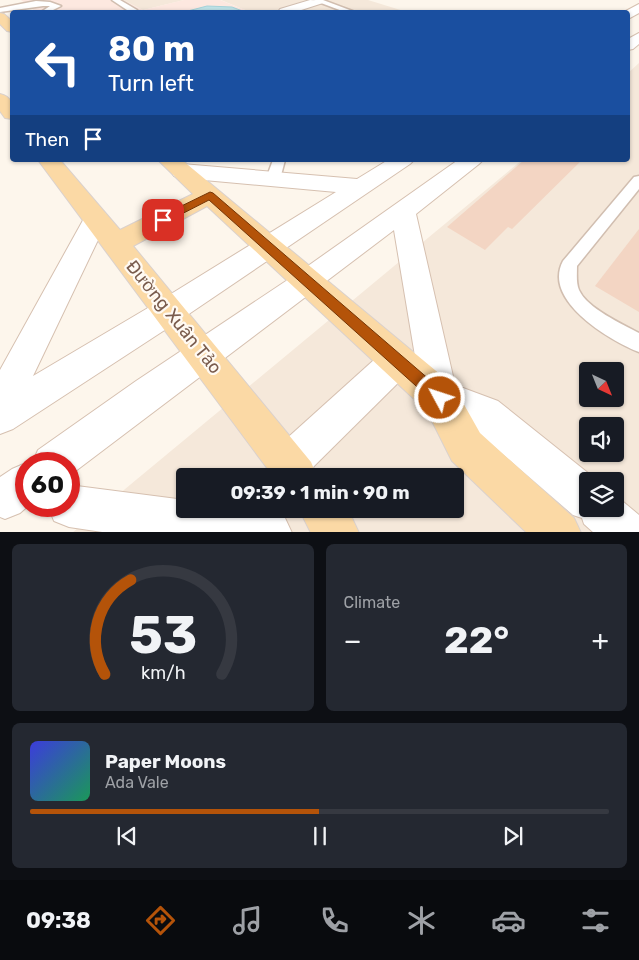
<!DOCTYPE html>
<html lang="en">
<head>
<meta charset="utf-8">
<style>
  :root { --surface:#171b24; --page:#242831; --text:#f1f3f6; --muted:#9ea1a6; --line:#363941; --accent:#b45309 }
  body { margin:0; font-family:Rubik,sans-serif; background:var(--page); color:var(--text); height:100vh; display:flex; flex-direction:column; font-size:19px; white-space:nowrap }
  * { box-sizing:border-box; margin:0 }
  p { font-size:16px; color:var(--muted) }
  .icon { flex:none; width:28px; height:28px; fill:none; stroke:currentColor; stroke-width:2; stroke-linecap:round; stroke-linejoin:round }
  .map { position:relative; height:532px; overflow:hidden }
  .side { display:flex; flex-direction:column; gap:12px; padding:12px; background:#0d0f14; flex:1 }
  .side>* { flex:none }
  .banner { position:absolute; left:10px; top:10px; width:620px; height:152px; border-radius:5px; box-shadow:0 1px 4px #0004; background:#1a4fa0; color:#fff; overflow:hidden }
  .needle { width:32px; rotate:137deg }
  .tools { position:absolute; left:579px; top:362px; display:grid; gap:10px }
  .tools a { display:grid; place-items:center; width:45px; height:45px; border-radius:5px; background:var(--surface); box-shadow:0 1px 4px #0004; font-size:25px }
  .speed { position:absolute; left:15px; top:452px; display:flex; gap:10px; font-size:25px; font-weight:700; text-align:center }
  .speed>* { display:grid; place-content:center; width:65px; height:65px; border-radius:50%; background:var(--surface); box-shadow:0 1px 4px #0004; line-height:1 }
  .speed .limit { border:8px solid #d22; background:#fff; color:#111 }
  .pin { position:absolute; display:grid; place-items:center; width:42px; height:42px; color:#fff; margin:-21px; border-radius:10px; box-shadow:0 2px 8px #0006 }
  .me { position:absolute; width:55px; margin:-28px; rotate:310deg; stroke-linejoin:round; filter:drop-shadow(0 0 4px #0008) }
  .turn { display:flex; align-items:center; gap:18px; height:105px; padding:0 15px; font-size:22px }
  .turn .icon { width:65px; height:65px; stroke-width:2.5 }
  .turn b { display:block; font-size:35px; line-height:42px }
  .then { display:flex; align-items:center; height:48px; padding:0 15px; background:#0003; gap:10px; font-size:19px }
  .big { font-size:38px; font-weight:700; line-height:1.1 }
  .side .widget { flex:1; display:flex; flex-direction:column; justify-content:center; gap:8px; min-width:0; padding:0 18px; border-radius:8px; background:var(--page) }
  .side .dial { align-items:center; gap:0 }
  .dial svg { height:130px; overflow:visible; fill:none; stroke:var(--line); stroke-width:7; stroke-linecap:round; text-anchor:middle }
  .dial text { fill:var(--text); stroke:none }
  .song { display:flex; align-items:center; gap:15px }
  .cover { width:60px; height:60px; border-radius:8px; background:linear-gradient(135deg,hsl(240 70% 55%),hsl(150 70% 35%)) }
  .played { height:5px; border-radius:2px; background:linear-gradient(90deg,var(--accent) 50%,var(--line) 50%) }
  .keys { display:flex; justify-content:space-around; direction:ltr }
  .heat { display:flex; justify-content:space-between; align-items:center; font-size:28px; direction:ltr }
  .side .tiles { flex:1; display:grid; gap:12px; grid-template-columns:1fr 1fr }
  .widget:last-child { grid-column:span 2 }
  .trip { position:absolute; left:176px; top:468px; width:288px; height:50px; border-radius:5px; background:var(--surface); box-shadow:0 1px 4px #0004; font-weight:700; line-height:50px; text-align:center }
  .tab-bar { display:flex; height:80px; justify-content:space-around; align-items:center; background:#090b0e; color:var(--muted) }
  .tab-bar .icon { width:35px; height:35px }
  .tab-bar .current { color:var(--accent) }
  .tab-bar b { font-size:22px; color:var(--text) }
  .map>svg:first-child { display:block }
  .residential { fill:#f5e8da; fill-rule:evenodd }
  .commercial { fill:#fde8e0 }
  .water { fill:#bfe3e8; stroke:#a5d3da }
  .building { fill:#f3d5c3 }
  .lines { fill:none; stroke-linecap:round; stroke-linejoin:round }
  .lane-casing { stroke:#d1beb0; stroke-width:3 }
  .street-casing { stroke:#d1beb0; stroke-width:2 }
  .secondary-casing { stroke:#d6c0b0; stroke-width:2 }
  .primary-casing { stroke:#dad1cd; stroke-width:2 }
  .lane { fill:#fff; fill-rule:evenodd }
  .street { fill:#fff; fill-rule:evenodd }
  .secondary { fill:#fff; fill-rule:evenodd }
  .primary { fill:#fbd9a5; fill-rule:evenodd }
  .route { fill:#b45309; stroke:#753606 }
  .labels { text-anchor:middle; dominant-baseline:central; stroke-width:4.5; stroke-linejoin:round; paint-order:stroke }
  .street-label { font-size:18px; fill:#7a5c4d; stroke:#fffaf3 }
</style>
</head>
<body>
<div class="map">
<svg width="639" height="533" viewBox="0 0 639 533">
  <rect width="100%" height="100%" fill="#fdf6ec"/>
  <g class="residential">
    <polygon points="123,0 184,0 143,10"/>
    <polygon points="221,0 368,0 407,12 250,12"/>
    <path d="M639 63V532L72 533 522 160H628V73ZM588 371H615V399H588ZM588 426H615V454H588ZM185 476H455V509H185ZM588 481H615V509H588Z"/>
  </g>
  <polygon class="commercial" points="21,0 123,0 143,10 184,0 220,0 250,12 36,12"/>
  <polygon class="water" points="207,6 232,7 245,12 184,12"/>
  <g class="building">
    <polygon points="524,160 582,160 512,229 508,227 485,250 447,227"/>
    <polygon points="639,229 639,312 595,286"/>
  </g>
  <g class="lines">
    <defs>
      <g id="lane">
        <polygon points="112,0 120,0 137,10 130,12"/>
        <polygon points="313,0 323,0 355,12 345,12"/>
        <polygon points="36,1 50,2 61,6 49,12 41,12 50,6 43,6 0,12 0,8"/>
        <polygon points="273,160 285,160 280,179 273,183 266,179"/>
        <path d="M639 176V189L577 266C577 274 576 283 579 290 587 308 622 324 639 333V352C609 340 542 300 563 261L634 177Z"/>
      </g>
      <polygon id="street" points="310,0 325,1 323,3 295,12 278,12 280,9"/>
      <g id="secondary">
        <polygon points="639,4 639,13 628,19 628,12 624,12"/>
        <polygon points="639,33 639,44 633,49 628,50 628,39"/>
        <polygon points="388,160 414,160 410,164 180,320 13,429 0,434 0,370 87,213 96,210 105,213 108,219 33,376 158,302 336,192 182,178 174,176 171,171 174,166 182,164 357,179"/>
        <polygon points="458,160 483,160 479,164 416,214 455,385 498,401 598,481 588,481 588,509 615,509 615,495 639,515 639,533 594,533 584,524 582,518 573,515 473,428 427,411 422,398 394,230 69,476 69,464 32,464 38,450 136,381 298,273"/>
        <polygon points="397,345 409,350 414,361 409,372 304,476 273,476 268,464 274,450 385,350"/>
        <polygon points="26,463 28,464 26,464 26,506 28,506 20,513 5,519 0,517 0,477 12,469"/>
        <path d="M69 485 185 500V509C219 509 254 505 285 518L292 533H109L69 527 54 521 48 506H69Z"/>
      </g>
      <g id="primary">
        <polygon points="0,13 4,14 12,21 12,32 7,31 0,24"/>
        <path d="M0 94C14 97 12 107 12 119L5 118 0 111Z"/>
        <polygon points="38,160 60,160 120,230 193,194 158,160 182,160 453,385 480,433 574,518 581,533 527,533 452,461 427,411 207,206 133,246 311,462 317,476 273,476"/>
        <polygon points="299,509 346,509 352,518 359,533 311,533"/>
      </g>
    </defs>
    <use href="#lane" class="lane-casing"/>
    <use href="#street" class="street-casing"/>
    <use href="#secondary" class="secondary-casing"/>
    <use href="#primary" class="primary-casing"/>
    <use href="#lane" class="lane"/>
    <use href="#street" class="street"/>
    <use href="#secondary" class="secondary"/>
    <use href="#primary" class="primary"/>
  </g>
  <polygon class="route" points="210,192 213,193 445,393 447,398 445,403 440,405 435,403 209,200 166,222 159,222 158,220 159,217"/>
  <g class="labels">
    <g class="street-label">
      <text transform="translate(174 317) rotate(51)">Đường Xuân Tảo</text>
    </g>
  </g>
</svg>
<div class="tools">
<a><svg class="needle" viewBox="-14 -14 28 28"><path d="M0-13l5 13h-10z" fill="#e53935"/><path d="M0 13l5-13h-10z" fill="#9ea1a6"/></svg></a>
<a><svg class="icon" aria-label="sound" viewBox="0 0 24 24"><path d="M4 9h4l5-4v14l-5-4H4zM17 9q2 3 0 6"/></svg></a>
<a><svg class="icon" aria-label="layers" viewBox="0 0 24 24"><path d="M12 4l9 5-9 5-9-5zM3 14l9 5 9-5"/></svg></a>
</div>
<div class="speed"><div class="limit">60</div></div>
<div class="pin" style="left:163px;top:220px;background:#d93025"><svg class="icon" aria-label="arrive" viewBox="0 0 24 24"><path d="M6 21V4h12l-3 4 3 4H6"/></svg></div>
<svg class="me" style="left:440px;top:398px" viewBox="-20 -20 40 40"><circle r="17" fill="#b45309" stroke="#fff" stroke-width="3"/><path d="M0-11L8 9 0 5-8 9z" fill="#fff"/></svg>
<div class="trip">09:39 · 1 min · 90 m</div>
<div class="banner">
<div class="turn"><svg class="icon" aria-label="left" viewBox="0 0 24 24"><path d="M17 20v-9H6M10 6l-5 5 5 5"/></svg><div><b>80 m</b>Turn left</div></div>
<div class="then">Then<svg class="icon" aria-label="arrive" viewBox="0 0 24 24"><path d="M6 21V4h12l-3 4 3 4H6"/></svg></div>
</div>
</div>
<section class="side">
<div class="tiles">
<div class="widget dial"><svg viewBox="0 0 100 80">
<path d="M14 69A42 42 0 1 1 86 69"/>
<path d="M14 69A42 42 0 0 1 30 11" stroke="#b45309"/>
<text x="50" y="56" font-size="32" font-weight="700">53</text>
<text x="50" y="72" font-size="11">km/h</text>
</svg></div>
<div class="widget"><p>Climate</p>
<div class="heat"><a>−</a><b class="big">22°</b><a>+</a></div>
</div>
<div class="widget">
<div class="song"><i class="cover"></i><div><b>Paper Moons</b><p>Ada Vale</p></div></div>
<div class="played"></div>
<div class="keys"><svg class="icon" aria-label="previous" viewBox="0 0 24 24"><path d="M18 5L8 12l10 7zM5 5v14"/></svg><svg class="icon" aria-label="pause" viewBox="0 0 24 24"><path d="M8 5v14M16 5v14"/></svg><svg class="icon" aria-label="next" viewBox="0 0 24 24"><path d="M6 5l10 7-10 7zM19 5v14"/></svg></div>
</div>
</div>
</section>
<nav class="tab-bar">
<b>09:38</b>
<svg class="icon current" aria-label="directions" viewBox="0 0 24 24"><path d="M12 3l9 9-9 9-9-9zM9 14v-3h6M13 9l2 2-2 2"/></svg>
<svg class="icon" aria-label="music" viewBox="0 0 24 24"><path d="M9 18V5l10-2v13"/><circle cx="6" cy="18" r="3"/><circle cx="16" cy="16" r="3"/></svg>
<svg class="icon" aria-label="phone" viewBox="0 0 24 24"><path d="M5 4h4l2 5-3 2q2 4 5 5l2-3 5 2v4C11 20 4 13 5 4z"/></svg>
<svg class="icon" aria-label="climate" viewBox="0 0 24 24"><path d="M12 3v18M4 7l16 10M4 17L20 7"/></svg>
<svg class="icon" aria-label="car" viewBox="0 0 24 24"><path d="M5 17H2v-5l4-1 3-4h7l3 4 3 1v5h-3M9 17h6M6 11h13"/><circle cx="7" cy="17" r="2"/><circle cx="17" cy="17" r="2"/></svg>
<svg class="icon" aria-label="filters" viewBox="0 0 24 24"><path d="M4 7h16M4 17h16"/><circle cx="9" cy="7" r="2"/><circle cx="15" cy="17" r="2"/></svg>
</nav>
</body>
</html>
